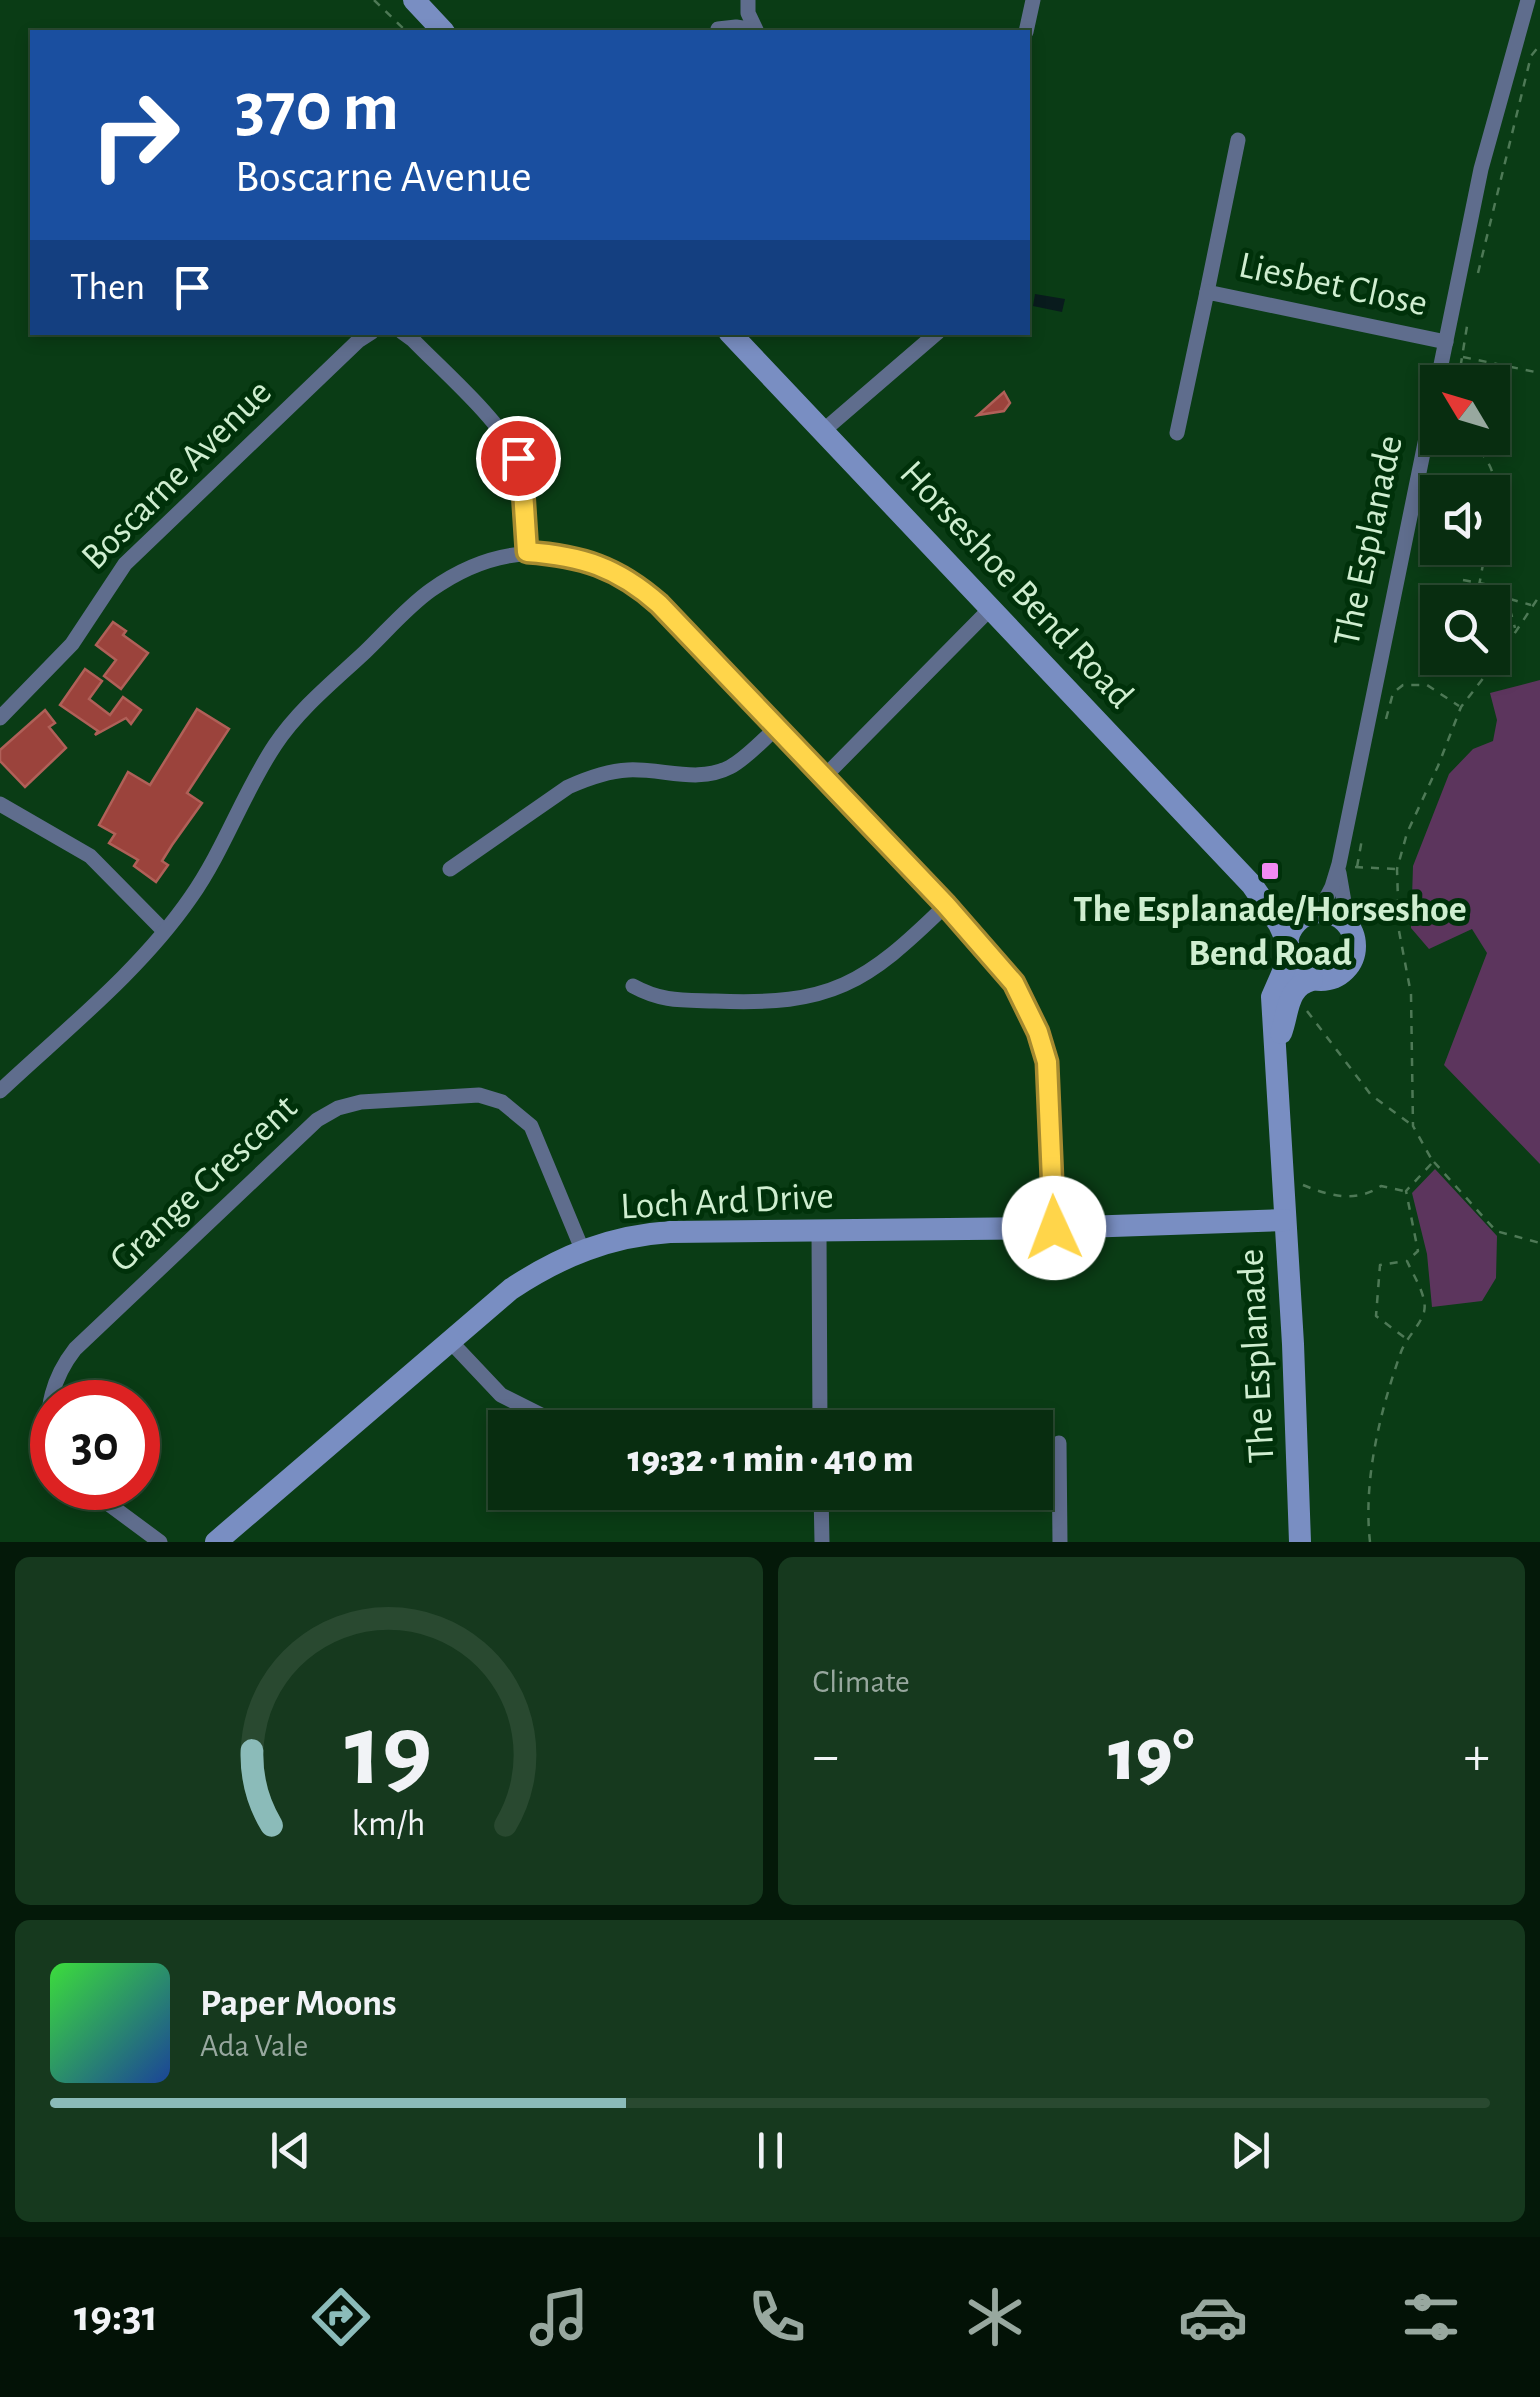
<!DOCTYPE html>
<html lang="en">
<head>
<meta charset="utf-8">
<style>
  :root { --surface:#082d10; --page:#16391e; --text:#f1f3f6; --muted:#98a89f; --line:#294930; --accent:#8bbbb9 }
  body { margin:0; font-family:"Alegreya Sans",sans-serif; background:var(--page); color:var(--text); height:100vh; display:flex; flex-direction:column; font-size:38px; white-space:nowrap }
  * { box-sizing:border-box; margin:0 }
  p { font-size:32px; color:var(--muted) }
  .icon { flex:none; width:55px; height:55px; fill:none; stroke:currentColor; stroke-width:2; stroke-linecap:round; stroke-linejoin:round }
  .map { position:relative; height:1542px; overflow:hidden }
  .panel { display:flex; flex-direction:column; gap:15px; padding:15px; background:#041909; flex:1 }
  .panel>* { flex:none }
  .top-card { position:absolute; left:30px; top:30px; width:1000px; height:305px; border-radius:0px; box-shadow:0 5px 15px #0003,0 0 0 2px var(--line); background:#1a4fa0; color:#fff; overflow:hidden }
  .needle { width:65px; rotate:308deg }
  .controls { position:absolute; left:1420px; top:365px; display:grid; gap:20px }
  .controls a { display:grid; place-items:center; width:90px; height:90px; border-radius:0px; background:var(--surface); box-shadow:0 5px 15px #0003,0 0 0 2px var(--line); font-size:50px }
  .speed { position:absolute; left:30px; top:1380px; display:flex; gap:20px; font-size:50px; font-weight:700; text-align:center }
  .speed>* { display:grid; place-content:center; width:130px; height:130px; border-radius:50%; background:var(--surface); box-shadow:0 5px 15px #0003,0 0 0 2px var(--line); line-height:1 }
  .speed .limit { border:15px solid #d22; background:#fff; color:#111 }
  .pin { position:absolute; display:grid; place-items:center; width:85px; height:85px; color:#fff; margin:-42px; border:5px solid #fff; border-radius:50%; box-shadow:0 2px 10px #0007 }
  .me { position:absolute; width:110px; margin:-55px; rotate:358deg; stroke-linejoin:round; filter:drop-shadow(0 0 8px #0008) }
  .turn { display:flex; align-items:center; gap:35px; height:210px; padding:0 40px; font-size:45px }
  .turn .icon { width:130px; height:130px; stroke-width:2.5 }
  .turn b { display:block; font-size:70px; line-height:85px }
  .then { display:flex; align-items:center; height:95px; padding:0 40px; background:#0003; gap:20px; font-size:38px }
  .big { font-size:75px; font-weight:800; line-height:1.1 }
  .panel .card { flex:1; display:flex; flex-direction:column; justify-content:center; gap:15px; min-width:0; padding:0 35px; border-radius:15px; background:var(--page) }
  .panel .dial { align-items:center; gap:0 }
  .dial svg { height:260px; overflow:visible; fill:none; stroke:var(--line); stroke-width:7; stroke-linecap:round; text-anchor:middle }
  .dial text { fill:var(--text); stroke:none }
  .song { display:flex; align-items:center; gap:30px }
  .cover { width:120px; height:120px; border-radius:15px; background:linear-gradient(135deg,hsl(120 70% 55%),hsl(220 70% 35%)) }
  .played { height:10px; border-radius:5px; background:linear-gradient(90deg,var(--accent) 40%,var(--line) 40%) }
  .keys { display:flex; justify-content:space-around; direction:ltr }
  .heat { display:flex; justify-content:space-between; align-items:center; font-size:55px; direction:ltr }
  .panel .tiles { flex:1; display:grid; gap:15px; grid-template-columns:1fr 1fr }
  .card:last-child { grid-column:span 2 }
  .trip { position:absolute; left:488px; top:1410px; width:565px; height:100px; border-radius:0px; background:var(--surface); box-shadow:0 5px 15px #0003,0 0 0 2px var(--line); font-weight:800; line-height:100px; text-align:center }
  .tabs { display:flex; height:160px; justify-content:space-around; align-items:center; background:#031206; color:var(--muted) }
  .tabs .icon { width:70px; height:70px }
  .tabs .current { color:var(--accent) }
  .tabs b { font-size:45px; color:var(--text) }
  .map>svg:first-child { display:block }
  .green { fill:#5c355d }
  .water { fill:#091b1d }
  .building { fill:#9b433c; stroke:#b06058; stroke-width:2.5 }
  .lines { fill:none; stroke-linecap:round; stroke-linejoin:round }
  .path { stroke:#4e7956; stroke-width:2.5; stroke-dasharray:8 8; stroke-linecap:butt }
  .street { stroke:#5f6d8d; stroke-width:15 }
  .secondary { stroke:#798ec2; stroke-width:22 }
  .route-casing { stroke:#a68a30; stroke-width:25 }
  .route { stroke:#ffd54a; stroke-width:18 }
  .poi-dot { fill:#f28af3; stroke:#00310a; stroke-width:4 }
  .labels { text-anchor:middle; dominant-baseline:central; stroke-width:10; stroke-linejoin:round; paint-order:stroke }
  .street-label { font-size:38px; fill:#cfeed0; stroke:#00310a }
  .poi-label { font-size:38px; font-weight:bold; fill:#cfeed0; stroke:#00310a }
</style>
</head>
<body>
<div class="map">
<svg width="1540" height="1542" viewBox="0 0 1540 1542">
  <rect width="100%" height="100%" fill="#0a3c15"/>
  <g class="green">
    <polygon points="1540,680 1540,1164 1444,1065 1487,953 1472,929 1429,949 1411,928 1413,866 1449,774 1473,749 1493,741 1497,720 1490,693"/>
    <polygon points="1435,1169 1497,1236 1496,1278 1482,1301 1432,1307 1427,1254 1412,1193"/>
  </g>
  <polygon class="water" points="1035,294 1065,299 1062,312 1033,306"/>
  <g class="building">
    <polygon points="1004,392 1010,403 1004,411 978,415"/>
    <polygon points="113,622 126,631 123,635 148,653 121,689 104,676 116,660 96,645"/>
    <polygon points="85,669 102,681 89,699 110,715 123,697 141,710 131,724 126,718 95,735 98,731 60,705"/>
    <polygon points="197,709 229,729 187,793 202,803 172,845 162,861 168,865 156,882 134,866 138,860 109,843 115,834 99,825 128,772 150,785"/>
    <polygon points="45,710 55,723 49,727 66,748 25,787 0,761 0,750"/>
  </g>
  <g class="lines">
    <g class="path">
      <polyline points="374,0 407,32"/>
      <polyline points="1478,273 1531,56 1540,45"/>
      <polyline points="1463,357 1540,373"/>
      <polyline points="1458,382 1468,320"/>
      <path d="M1450 438C1457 442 1466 443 1473 447 1493 458 1500 489 1492 509"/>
      <polyline points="1463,580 1504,588 1515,628"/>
      <polyline points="1510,599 1531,605"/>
      <polyline points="1476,602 1486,548"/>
      <polyline points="1440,662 1462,658"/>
      <polyline points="1386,719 1393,693 1403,685 1427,685 1459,706"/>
      <polyline points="1355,867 1397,869"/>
      <polyline points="1357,867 1362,839"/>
      <polyline points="1307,1011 1371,1095 1412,1125"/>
      <polyline points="1434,1162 1496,1231 1540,1243"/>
      <path d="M1303 1185C1329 1196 1357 1203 1381 1186L1404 1191"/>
      <polyline points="1404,1337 1376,1316 1380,1265 1405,1261"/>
      <path d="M1370 1542C1363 1480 1380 1411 1401 1352 1406 1338 1420 1326 1424 1312 1428 1297 1413 1275 1407 1261L1418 1251 1406 1191 1433 1162 1413 1126 1411 994 1399 931 1397 869 1407 833 1438 766 1461 707 1495 663 1540 595"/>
    </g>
    <g class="street">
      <polyline points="748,0 748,13 757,32"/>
      <polyline points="718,29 736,27 755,30"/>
      <polyline points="1026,32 1033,0"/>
      <polyline points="1207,292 1238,140"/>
      <path d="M402 332 413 340C442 370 501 421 517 458 529 485 525 522 527 552"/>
      <polyline points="823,431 938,332"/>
      <polyline points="1177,433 1207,292 1446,342"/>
      <polyline points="0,718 72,644 125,564 358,341 372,332"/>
      <polyline points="825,776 989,610"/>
      <polyline points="0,804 90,856 164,931"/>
      <path d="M450 869 568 787C588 778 607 771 628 770 662 768 698 784 730 767 747 758 763 739 778 727"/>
      <polyline points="1339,873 1348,925"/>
      <polyline points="1319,912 1332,887 1339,864 1481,169 1528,0"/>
      <path d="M633 986C662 1002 683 1000 715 1001 832 1006 865 984 946 905"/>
      <path d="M0 1091C65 1030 140 971 191 897 224 850 243 793 275 745 299 709 334 681 365 652 386 632 407 607 431 590 508 535 589 544 659 603L998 961C1062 1050 1051 1124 1054 1228"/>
      <polyline points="819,1232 820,1428"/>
      <polyline points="450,1341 501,1395 567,1428"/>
      <polyline points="1059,1443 1060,1542"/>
      <path d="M52 1444C43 1410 54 1376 75 1349L317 1120 338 1108 361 1102 479 1095 502 1102 531 1126 582 1249"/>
      <polyline points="87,1488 160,1542"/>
      <polyline points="821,1492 822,1542"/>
    </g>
    <g class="secondary">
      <polyline points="414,0 444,32"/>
      <polyline points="729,332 1252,885 1279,924 1288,944"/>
      <circle cx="1321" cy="946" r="34"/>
      <polyline points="1289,958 1272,997 1293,1344 1300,1542"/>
      <path d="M1281 1033C1289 1012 1286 987 1312 980"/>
      <path d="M216 1542 511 1289C561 1256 610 1236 670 1232L1054 1228 1285 1220"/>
    </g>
  </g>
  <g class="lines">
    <defs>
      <path id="route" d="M518 458 522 475 527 552C582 556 617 567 659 604L946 905 1014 983 1038 1032 1047 1062 1054 1228"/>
    </defs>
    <use href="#route" class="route-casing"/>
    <use href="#route" class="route"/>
  </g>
  <rect class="poi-dot" x="1260" y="861" width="20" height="20" rx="5"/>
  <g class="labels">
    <g class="street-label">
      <text transform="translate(1333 285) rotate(12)">Liesbet Close</text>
      <text transform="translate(177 475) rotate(-45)">Boscarne Avenue</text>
      <text transform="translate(1369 541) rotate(-78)">The Esplanade</text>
      <text transform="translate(1016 585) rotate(47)">Horseshoe Bend Road</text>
      <text transform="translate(204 1184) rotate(-43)">Grange Crescent</text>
      <text transform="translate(727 1202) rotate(-3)">Loch Ard Drive</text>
      <text transform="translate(1257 1356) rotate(-93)">The Esplanade</text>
    </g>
    <g class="poi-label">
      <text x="1270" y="910">The Esplanade/Horseshoe<tspan x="1270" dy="44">Bend Road</tspan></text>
    </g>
  </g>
</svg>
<div class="controls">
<a><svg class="needle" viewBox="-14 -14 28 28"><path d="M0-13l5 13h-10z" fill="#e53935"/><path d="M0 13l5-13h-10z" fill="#98a89f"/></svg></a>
<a><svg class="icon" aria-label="sound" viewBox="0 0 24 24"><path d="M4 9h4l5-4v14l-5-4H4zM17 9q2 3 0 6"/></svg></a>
<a><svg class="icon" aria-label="search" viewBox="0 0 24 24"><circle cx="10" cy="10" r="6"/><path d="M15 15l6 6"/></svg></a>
</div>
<div class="speed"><div class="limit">30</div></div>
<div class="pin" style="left:518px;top:458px;background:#d93025"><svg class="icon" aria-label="arrive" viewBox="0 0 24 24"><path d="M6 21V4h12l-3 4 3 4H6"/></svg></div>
<svg class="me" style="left:1054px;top:1228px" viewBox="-20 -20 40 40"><circle r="19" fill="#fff"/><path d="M0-13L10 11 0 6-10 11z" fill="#ffd54a"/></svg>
<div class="trip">19:32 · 1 min · 410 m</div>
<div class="top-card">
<div class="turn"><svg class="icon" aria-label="right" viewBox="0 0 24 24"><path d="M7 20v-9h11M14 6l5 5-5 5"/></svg><div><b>370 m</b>Boscarne Avenue</div></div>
<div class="then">Then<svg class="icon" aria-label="arrive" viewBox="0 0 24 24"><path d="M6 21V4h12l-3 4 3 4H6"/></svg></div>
</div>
</div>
<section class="panel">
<div class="tiles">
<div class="card dial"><svg viewBox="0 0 100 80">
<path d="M14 69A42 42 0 1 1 86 69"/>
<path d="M14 69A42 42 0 0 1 8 46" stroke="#8bbbb9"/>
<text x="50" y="56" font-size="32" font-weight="700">19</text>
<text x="50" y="72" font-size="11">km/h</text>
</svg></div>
<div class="card"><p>Climate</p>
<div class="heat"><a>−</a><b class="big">19°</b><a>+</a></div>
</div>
<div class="card">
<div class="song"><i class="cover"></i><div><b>Paper Moons</b><p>Ada Vale</p></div></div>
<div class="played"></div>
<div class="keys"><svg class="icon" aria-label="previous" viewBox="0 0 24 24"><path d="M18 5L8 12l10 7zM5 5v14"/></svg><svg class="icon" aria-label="pause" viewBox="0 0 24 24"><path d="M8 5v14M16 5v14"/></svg><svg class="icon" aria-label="next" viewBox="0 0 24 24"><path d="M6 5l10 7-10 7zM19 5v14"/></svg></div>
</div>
</div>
</section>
<nav class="tabs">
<b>19:31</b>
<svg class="icon current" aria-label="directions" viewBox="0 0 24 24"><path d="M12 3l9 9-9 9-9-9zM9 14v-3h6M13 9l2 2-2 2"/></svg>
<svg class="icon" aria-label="music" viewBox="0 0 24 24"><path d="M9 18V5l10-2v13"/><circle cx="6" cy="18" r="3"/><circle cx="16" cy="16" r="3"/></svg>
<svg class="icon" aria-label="phone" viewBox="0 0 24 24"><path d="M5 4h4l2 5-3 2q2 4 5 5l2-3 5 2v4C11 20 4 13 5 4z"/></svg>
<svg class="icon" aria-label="climate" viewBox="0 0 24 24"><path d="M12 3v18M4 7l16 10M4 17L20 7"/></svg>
<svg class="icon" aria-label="car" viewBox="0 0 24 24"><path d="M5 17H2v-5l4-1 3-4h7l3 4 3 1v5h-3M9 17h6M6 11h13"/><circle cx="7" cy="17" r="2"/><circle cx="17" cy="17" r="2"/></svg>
<svg class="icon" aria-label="filters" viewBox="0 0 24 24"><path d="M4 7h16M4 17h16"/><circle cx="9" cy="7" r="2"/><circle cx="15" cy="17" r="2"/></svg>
</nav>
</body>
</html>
